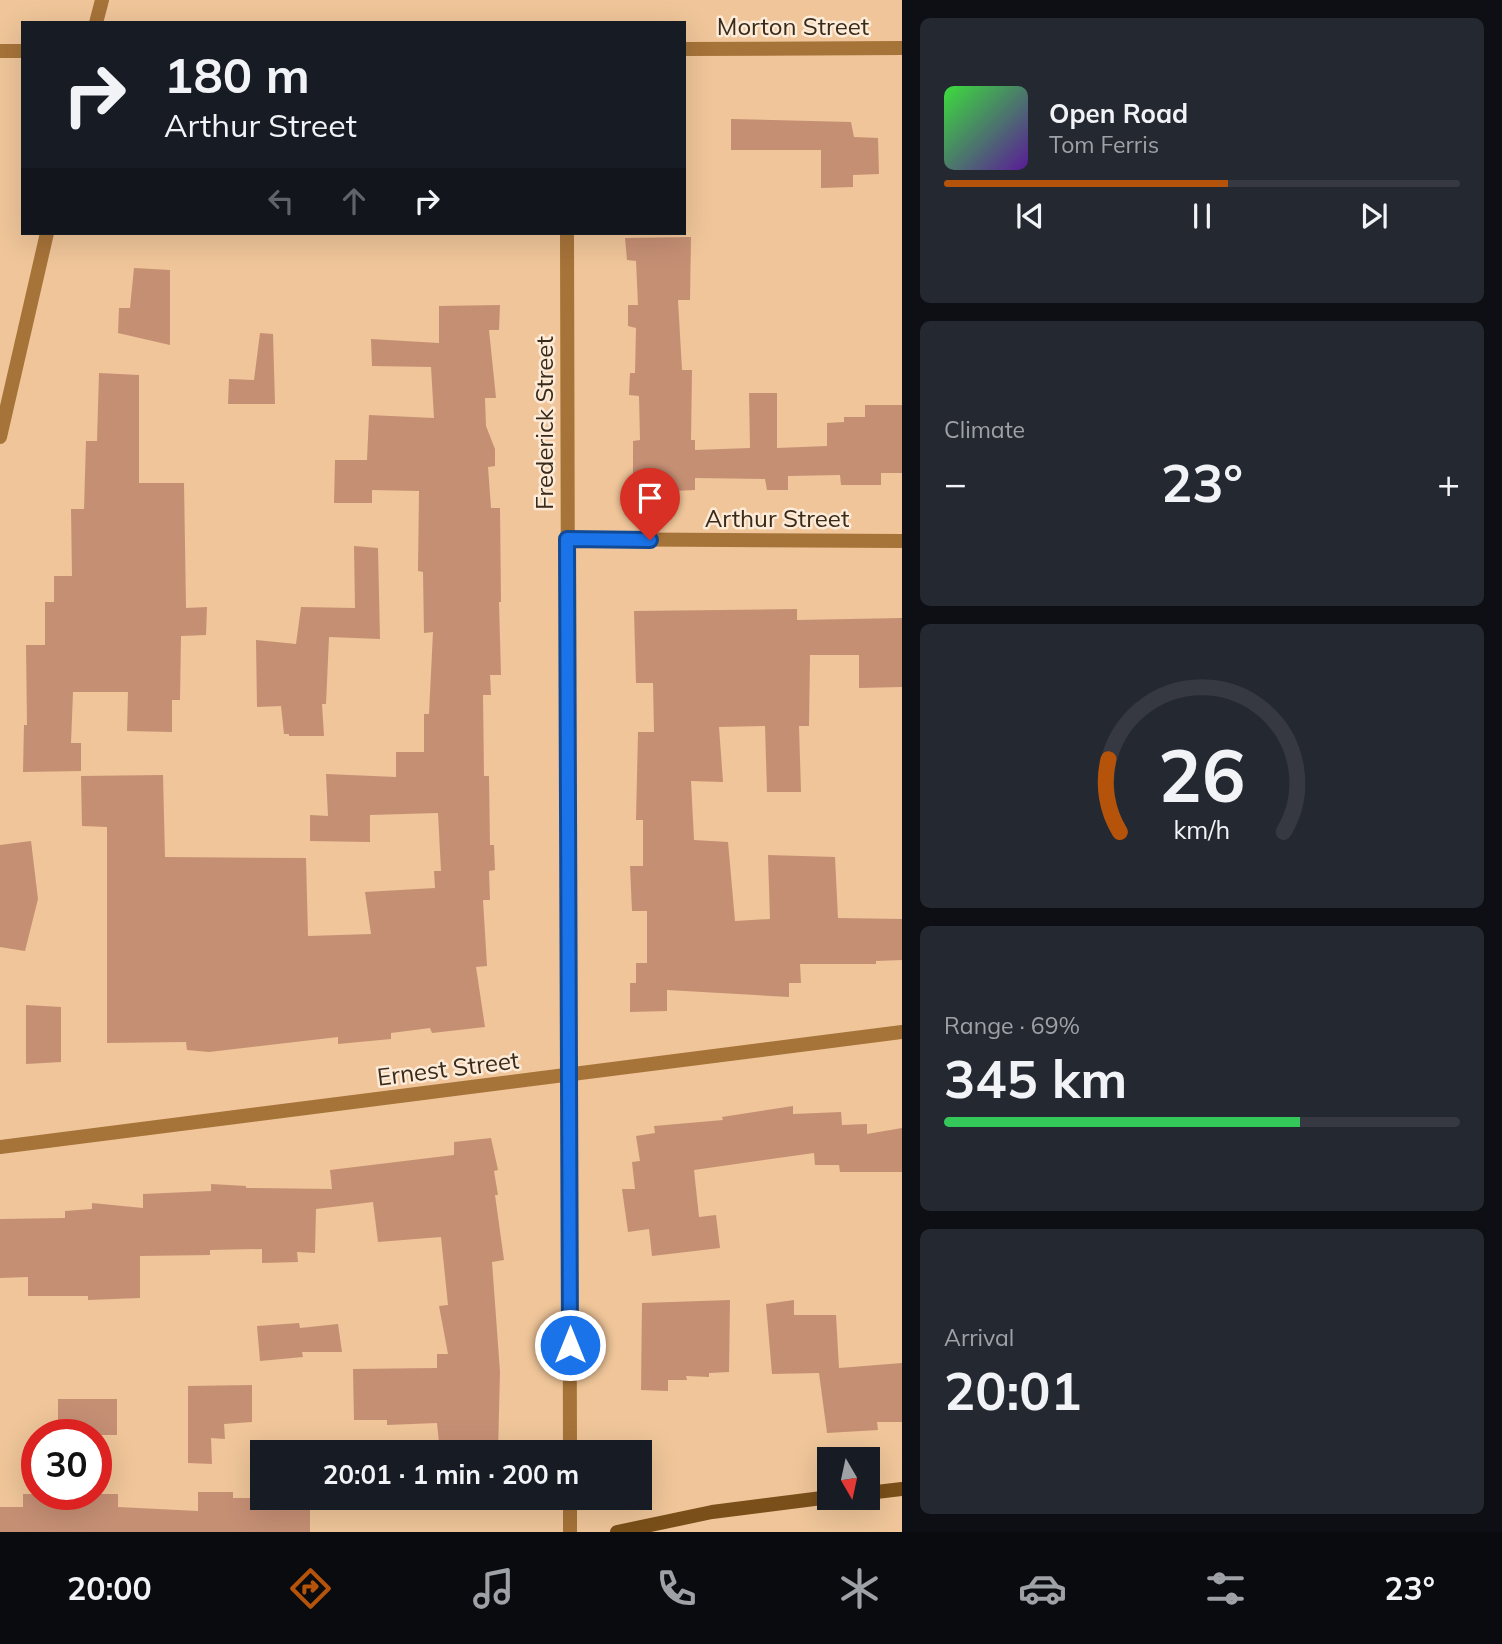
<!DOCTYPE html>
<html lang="en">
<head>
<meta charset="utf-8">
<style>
  :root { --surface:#171b24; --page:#242831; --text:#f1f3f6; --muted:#9ea1a6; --line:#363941; --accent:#b45309 }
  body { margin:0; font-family:Mulish,sans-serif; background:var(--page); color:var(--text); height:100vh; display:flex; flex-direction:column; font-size:26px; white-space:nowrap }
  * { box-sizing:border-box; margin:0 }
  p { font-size:23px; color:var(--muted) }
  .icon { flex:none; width:38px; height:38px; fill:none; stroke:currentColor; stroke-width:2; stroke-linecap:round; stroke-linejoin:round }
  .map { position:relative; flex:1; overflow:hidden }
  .sheet { display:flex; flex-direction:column; gap:18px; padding:18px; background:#0d0f14; width:600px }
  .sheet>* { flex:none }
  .top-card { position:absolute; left:21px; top:21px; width:665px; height:214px; border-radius:0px; box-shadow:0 7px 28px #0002; background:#171b24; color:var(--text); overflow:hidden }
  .needle { width:46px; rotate:171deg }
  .tools { position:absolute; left:817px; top:1447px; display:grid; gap:14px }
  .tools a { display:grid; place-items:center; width:63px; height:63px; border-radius:0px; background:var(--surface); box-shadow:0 7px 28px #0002; font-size:35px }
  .speed { position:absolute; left:21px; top:1419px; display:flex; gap:14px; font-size:35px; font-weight:700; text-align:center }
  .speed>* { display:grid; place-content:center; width:91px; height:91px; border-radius:50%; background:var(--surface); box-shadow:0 7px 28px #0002; line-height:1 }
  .speed .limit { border:10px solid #d22; background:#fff; color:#111 }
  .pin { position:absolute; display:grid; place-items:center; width:60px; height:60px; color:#fff; margin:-72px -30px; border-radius:50% 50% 50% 0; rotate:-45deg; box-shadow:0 0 7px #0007 }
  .pin .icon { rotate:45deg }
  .me { position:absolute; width:77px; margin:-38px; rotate:0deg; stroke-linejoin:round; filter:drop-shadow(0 0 5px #0008) }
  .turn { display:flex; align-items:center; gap:24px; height:147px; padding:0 28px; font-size:32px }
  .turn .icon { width:91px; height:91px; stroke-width:2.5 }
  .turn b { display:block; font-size:49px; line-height:60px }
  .lanes { display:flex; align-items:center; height:66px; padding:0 28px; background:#0003; justify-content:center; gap:35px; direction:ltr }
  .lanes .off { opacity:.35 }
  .big { font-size:52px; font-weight:700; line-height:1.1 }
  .sheet .widget { flex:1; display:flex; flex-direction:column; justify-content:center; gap:10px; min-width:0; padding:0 24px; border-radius:10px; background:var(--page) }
  .sheet .dial { align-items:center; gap:0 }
  .dial svg { height:182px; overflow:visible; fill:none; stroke:var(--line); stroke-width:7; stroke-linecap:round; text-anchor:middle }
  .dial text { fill:var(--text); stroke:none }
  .song { display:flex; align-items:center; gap:21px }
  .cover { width:84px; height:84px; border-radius:10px; background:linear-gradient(135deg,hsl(120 70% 55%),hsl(270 70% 35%)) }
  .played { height:7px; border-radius:4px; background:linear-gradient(90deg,var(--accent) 55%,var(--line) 55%) }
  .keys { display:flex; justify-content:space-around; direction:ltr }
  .heat { display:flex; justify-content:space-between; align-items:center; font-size:38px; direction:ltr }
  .charge { height:10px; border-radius:5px; background:linear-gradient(90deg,#34c759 69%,var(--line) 0) }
  .trip { position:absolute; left:250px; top:1440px; width:402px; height:70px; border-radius:0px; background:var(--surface); box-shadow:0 7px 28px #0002; font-weight:700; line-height:70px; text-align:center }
  .tabs { display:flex; height:112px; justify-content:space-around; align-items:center; background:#090b0e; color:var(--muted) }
  .tabs .icon { width:49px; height:49px }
  .tabs .selected { color:var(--accent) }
  .tabs b { font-size:32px; color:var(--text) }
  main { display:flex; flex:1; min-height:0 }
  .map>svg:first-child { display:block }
  .building { fill:#c58f74 }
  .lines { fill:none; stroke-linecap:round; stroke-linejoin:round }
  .minor { stroke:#a67339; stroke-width:14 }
  .tertiary { stroke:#a67339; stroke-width:14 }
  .secondary { stroke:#7a4f19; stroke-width:14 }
  .route-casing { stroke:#114b97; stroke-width:18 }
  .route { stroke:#1a73e8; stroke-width:12 }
  .labels { text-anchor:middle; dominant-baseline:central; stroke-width:5; stroke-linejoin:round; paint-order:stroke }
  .street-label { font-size:24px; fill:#3a2a18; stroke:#fdebd9 }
</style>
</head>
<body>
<main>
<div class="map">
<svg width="902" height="1532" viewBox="0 0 902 1532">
  <rect width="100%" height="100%" fill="#efc599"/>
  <g class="building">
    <polygon points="731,119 851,122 854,137 878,138 879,174 853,175 853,187 821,188 821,150 731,150"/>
    <polygon points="691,237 690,300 678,300 682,370 692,370 691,440 695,440 695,450 750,448 749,393 777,393 777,448 827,446 827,423 844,422 844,417 865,417 865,405 902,405 902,473 881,473 881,485 841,485 840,475 788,476 788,490 767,490 765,479 695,478 695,490 673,491 673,485 655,488 654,479 633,479 633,441 640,440 639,396 629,395 630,373 635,373 636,328 628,326 628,305 638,305 636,261 627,260 625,238"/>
    <polygon points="134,268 170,270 170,345 118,333 119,308 130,308"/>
    <polygon points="500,305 499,330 489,330 496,398 485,398 486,426 495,449 495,466 488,467 491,508 500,508 501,602 499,602 501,675 490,675 491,695 483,695 484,776 489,776 490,845 494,845 495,870 489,871 490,900 483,900 487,966 476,967 485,1027 432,1033 430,1028 391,1033 391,1039 338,1044 338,1037 209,1052 187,1050 186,1042 107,1043 107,827 82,826 81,776 163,775 165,857 306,858 308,936 371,934 365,892 435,888 434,871 441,871 438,813 370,815 370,842 310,841 310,815 328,816 326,774 396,777 396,752 424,752 424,714 429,714 433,632 424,633 423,572 418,571 419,491 372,490 372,503 334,503 335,460 367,460 369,415 434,418 431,367 372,366 371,339 439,343 439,306"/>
    <polygon points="260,333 273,334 275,404 228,404 229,379 254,380"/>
    <polygon points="99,373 139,375 139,483 184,483 186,608 207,607 206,635 181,636 180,700 172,700 172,732 127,731 128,692 73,692 71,743 81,743 81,771 23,772 24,725 27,725 26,645 45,645 45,602 54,602 54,576 72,576 71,509 84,509 86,441 97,441"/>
    <polygon points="354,546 378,548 380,639 329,637 326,704 322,704 324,736 289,736 289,734 284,734 281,706 257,707 256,640 296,644 301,607 355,608"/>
    <polygon points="797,609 797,620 902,618 902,687 859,688 859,655 810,655 809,726 799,726 801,792 767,792 765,726 719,727 723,782 691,781 694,840 728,842 735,921 770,919 768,855 835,857 838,918 902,919 902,960 876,961 876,964 800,964 801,983 789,983 789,997 667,990 667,1011 630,1012 630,983 636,983 636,963 647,963 647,911 632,911 630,866 643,866 643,820 636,820 638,732 654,732 653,683 636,683 634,611"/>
    <polygon points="31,841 38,899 25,951 0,947 0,845"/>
    <polygon points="26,1005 61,1007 61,1062 26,1064"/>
    <polygon points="793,1106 793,1114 841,1112 842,1125 867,1124 867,1134 902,1128 902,1172 840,1172 839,1165 815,1165 814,1153 694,1170 699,1217 716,1215 720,1248 652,1256 649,1229 628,1232 622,1189 635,1189 632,1162 640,1161 636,1136 655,1133 654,1126 723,1120 722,1117"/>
    <polygon points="491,1138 498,1170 494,1171 498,1195 495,1195 504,1260 492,1262 500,1372 498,1452 440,1452 437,1423 387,1425 387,1420 354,1420 353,1369 437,1368 437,1354 448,1354 439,1306 448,1305 441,1237 378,1242 373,1202 316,1209 315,1253 297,1252 298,1262 262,1263 262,1249 210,1250 210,1255 140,1256 140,1298 88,1300 88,1296 28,1296 28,1277 0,1278 0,1219 65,1218 65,1211 92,1209 92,1203 143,1208 143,1194 211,1191 211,1184 246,1186 246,1188 332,1189 330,1170 454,1155 454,1142"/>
    <polygon points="730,1300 729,1372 709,1373 709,1377 686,1376 687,1380 668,1380 668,1391 641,1390 642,1303"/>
    <polygon points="794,1300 794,1315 836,1315 839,1368 902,1363 902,1422 877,1422 878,1430 827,1433 819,1373 772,1374 766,1304"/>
    <polygon points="299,1323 300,1328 338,1324 342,1352 302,1352 303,1357 260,1361 257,1326"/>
    <polygon points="252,1385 252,1422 224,1424 225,1439 211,1438 212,1464 188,1463 188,1386"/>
    <rect x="58" y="1399" width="59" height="36"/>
    <polygon points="198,1492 233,1492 233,1498 310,1498 310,1532 0,1532 0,1507 23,1507 23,1494 118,1494 118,1507 198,1511"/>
  </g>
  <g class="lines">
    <g class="minor">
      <polyline points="96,23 102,0"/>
      <polyline points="567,233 570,1452"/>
      <polyline points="0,437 47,233"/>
      <polyline points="567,539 902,541"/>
      <polyline points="0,1147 902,1032"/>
      <polyline points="570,1532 570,1498"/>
    </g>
    <g class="tertiary">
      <polyline points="684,49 902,48"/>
      <polyline points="0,51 23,51"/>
    </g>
    <g class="secondary">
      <polyline points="868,1493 902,1489"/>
      <polyline points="617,1532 712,1512 830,1497"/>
    </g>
  </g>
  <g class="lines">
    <defs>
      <polyline id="route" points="570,1345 567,539 650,540"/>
    </defs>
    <use href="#route" class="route-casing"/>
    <use href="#route" class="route"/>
  </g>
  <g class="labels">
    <g class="street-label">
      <text x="793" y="26">Morton Street</text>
      <text transform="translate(544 423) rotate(-90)">Frederick Street</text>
      <text x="777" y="518">Arthur Street</text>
      <text transform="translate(448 1068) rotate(-7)">Ernest Street</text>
    </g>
  </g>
</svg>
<div class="tools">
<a><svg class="needle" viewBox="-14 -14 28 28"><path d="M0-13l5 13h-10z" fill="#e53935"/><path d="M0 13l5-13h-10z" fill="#9ea1a6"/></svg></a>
</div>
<div class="speed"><div class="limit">30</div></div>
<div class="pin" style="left:650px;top:540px;background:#d93025"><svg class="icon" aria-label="arrive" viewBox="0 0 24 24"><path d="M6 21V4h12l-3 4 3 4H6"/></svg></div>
<svg class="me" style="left:570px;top:1345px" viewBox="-20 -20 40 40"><circle r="17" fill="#1a73e8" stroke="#fff" stroke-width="3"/><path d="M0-11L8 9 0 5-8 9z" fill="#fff"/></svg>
<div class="trip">20:01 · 1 min · 200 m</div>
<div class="top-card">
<div class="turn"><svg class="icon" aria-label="right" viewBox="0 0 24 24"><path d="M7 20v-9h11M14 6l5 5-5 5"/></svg><div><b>180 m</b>Arthur Street</div></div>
<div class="lanes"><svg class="icon off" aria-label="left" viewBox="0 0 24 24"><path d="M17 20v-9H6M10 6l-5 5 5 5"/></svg><svg class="icon off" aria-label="ahead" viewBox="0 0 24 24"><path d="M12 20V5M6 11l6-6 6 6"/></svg><svg class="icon" aria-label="right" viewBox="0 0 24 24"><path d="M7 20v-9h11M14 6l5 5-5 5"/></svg></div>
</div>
</div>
<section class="sheet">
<div class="widget">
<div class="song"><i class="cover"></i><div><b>Open Road</b><p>Tom Ferris</p></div></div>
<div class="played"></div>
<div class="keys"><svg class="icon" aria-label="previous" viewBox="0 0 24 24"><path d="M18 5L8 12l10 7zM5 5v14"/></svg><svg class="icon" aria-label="pause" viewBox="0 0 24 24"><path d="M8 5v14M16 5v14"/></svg><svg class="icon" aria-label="next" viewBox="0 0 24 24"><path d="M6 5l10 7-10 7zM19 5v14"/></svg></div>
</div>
<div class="widget"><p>Climate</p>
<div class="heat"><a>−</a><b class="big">23°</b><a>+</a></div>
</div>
<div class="widget dial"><svg viewBox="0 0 100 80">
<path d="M14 69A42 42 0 1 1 86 69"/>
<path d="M14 69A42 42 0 0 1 9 37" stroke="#b45309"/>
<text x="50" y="56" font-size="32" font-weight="700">26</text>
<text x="50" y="72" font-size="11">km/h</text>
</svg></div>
<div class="widget"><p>Range · 69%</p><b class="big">345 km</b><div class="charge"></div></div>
<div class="widget"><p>Arrival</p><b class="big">20:01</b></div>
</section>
</main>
<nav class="tabs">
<b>20:00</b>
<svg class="icon selected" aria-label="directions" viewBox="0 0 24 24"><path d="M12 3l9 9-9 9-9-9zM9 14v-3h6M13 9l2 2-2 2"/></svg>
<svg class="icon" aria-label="music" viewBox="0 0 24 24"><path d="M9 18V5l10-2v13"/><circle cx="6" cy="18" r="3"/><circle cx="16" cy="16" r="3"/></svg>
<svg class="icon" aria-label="phone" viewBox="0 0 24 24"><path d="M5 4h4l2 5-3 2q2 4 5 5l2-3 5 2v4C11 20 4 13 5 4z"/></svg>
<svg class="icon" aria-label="climate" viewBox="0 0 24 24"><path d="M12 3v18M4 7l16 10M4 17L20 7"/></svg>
<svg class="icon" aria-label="car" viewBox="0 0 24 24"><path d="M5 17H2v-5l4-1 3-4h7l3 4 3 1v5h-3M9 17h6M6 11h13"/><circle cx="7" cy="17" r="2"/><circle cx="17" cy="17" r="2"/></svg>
<svg class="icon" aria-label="filters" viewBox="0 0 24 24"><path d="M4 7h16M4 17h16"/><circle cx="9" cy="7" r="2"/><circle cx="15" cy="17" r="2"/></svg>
<b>23°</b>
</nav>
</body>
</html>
